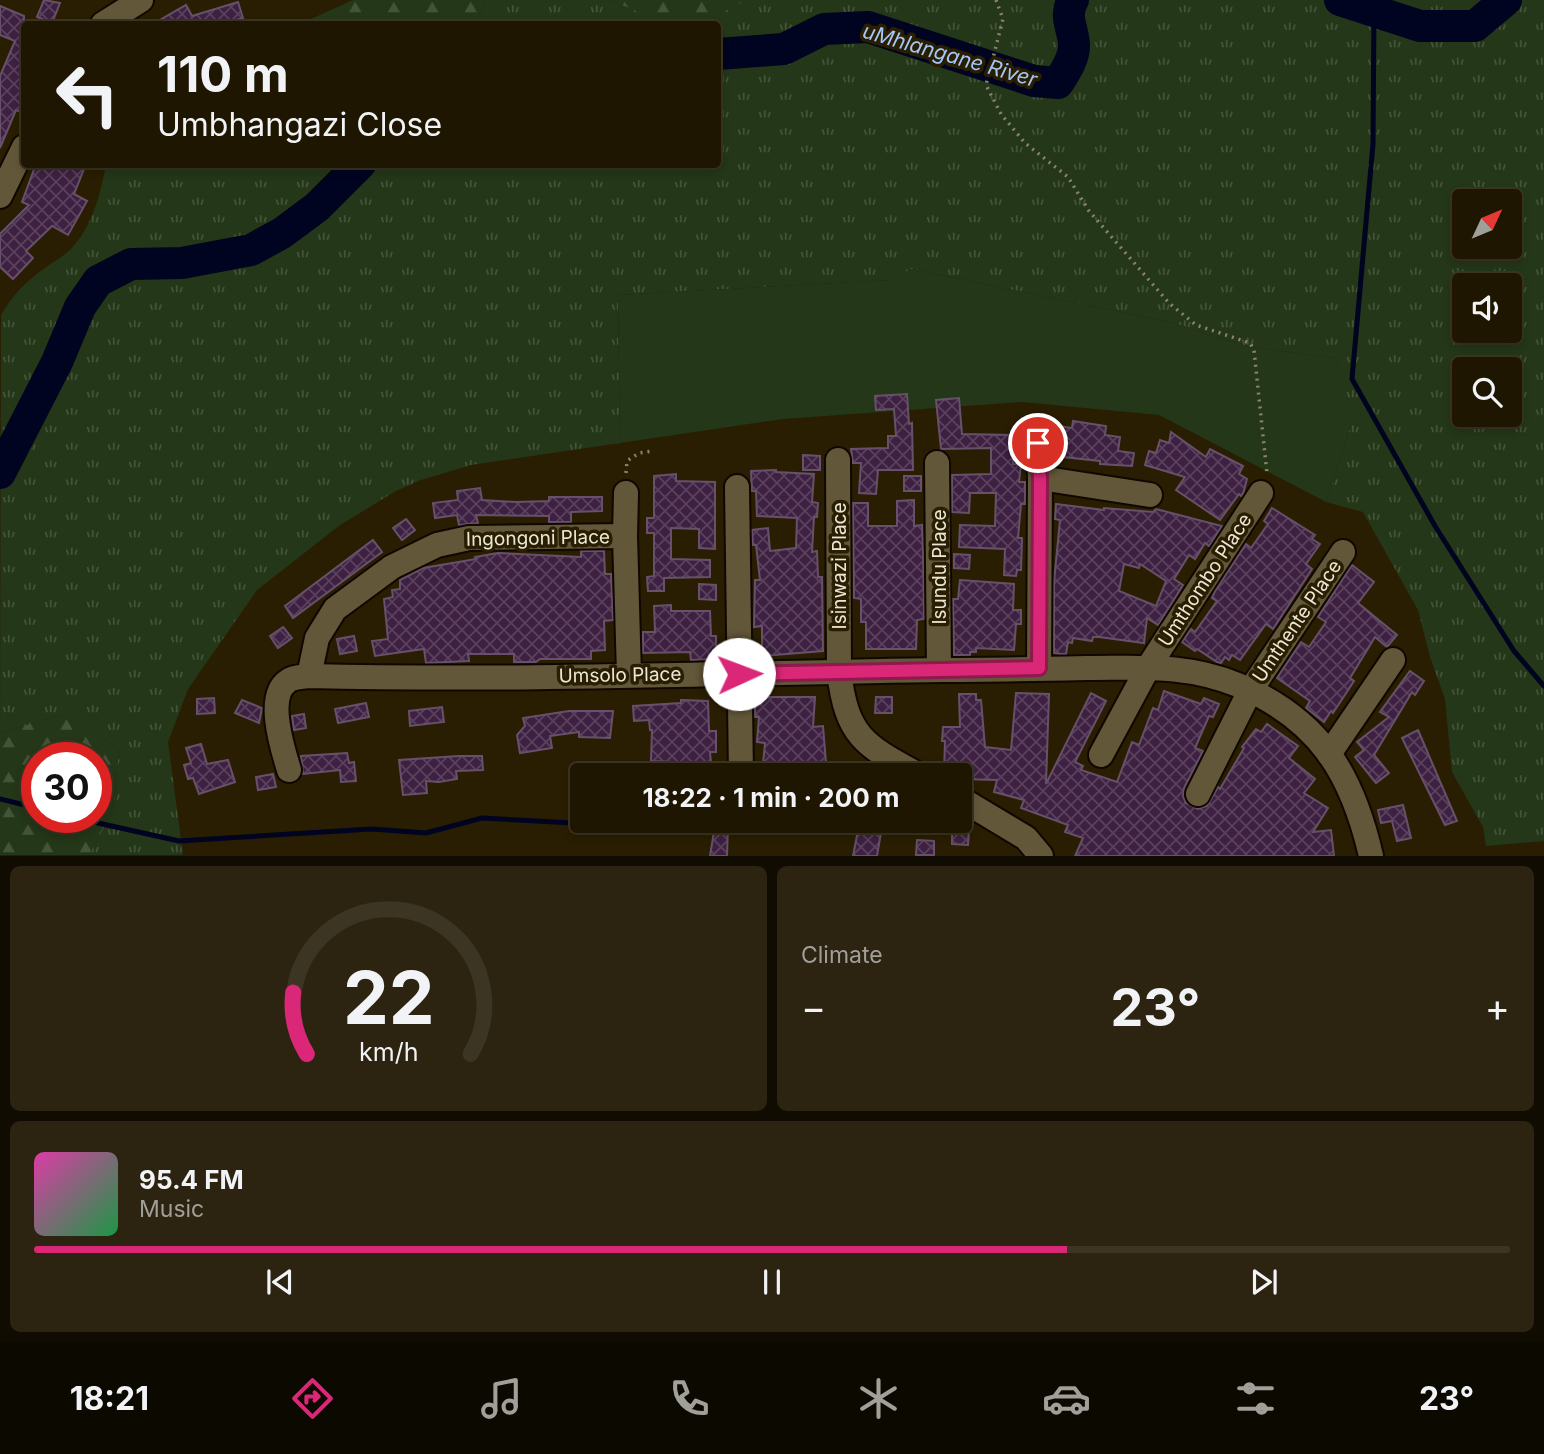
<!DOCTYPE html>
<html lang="en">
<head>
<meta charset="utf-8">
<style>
  :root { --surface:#1f1601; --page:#2c2310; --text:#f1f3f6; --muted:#a19f99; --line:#3c3523; --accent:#db2777 }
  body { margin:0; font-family:Inter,sans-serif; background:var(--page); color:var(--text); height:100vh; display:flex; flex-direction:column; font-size:26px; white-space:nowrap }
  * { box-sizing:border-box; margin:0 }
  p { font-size:23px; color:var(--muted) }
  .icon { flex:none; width:38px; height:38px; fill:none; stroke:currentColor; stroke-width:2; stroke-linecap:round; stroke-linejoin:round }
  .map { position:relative; height:856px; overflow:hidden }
  .details { display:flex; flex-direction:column; gap:10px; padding:10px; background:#110c01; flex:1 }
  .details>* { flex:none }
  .top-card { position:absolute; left:21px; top:21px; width:700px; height:147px; border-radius:7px; box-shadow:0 4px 10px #0003,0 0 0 2px var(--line); background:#1f1601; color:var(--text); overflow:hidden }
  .needle { width:46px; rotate:46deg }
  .buttons { position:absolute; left:1452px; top:189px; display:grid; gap:14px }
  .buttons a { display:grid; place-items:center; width:70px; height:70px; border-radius:7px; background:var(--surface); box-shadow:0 4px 10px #0003,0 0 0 2px var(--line); font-size:35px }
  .speed { position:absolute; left:21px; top:742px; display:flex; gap:14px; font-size:35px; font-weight:700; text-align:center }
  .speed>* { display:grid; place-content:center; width:91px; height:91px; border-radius:50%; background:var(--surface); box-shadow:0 4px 10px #0003,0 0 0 2px var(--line); line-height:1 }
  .speed .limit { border:10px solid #d22; background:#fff; color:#111 }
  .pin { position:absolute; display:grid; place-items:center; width:60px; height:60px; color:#fff; margin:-30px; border:4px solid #fff; border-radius:50%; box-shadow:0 2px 7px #0007 }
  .me { position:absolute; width:77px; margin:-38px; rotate:88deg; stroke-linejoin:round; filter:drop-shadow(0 0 5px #0008) }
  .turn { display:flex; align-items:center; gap:24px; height:147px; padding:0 21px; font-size:32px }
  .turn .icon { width:91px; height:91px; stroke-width:2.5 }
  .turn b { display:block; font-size:49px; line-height:60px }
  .big { font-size:52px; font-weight:700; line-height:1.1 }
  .details .widget { flex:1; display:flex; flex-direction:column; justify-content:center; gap:10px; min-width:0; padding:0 24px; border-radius:10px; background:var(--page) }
  .details .dial { align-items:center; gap:0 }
  .dial svg { height:182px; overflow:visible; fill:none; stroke:var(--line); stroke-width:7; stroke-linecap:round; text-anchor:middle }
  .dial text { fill:var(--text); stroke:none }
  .song { display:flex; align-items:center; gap:21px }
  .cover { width:84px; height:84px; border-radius:10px; background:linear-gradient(135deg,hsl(320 70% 55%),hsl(140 70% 35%)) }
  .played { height:7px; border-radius:4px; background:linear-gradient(90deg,var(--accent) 70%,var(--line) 70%) }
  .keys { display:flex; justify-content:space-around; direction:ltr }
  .heat { display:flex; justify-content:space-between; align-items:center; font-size:38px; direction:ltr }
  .details .tiles { flex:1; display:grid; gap:10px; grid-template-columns:1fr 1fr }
  .widget:last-child { grid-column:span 2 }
  .trip { position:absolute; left:570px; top:763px; width:402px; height:70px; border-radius:7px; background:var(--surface); box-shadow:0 4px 10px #0003,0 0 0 2px var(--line); font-weight:700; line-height:70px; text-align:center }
  .menu { display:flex; height:112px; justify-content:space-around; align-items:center; background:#0c0900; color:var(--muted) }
  .menu .icon { width:49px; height:49px }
  .menu .active { color:var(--accent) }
  .menu b { font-size:32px; color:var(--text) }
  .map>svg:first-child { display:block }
  .grass { fill:url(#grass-tufts); fill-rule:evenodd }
  .forest { fill:url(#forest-firs); fill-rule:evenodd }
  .garden { fill:#243718 }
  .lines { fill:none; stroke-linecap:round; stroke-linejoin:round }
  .stream { stroke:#000420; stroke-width:5 }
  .river { stroke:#000420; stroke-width:32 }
  .building { fill:url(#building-cross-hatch); stroke:#67516a; stroke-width:2; fill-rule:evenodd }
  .minor-casing { stroke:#100800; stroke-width:28 }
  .path { stroke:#8c836c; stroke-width:3.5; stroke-dasharray:2 5; stroke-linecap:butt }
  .minor { stroke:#635739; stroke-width:24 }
  .route-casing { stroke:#8e194d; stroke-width:18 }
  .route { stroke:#db2777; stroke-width:12 }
  .labels { text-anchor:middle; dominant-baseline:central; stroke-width:7; stroke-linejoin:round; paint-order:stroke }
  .street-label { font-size:19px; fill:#ece6d5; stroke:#291e01 }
  .water-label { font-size:21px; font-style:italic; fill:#a3c7f7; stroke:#291e01 }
</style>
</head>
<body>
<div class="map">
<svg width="1544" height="856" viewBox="0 0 1544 856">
  <defs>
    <pattern id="grass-tufts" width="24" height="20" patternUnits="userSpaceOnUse" patternTransform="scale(1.75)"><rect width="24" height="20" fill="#243718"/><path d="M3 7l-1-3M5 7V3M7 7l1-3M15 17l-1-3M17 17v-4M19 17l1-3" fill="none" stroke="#445439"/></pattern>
    <pattern id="forest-firs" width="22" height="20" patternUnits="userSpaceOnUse" patternTransform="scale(1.75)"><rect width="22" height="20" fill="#243718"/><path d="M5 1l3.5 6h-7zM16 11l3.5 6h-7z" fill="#445439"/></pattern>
    <pattern id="building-cross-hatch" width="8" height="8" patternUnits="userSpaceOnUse" patternTransform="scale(1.75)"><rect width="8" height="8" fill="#3e2142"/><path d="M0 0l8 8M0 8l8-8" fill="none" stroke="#5a415c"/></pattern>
  </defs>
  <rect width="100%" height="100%" fill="#291e01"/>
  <path class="grass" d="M485 0H609L652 17 720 13 748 0H1544V841L1486 846 1483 827 1452 772 1445 699 1430 657 1418 610 1363 512 1326 502 1352 421 1336 358 1244 346 1174 323 911 269 892 280 618 295 620 443 471 465 421 480 396 491 340 525 257 590 188 689 168 742 183 855H89L113 811 119 748 60 715 0 733 1 315C12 296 26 281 45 268 53 262 64 256 71 249 93 225 100 195 106 165L718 164V24H472L477 21ZM1465 201H1510V247H1465ZM1465 285H1510V331H1465ZM1465 369H1510V415H1465Z"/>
  <g class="forest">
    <polygon points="353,0 485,0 477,21 472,24 300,24"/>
    <polygon points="609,0 748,0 720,13 694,17 652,17"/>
    <path d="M60 715 119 748 113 811 89 855H0V733ZM37 758H96V817H37Z"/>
  </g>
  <polygon class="garden" points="911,269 1174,323 1244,346 1336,358 1353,418 1326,502 1159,415 1022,402 783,419 620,443 618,295 891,280"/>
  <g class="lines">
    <g class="stream">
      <polyline points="1374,10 1373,144 1352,379 1435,526 1514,651 1544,686"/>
      <polyline points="0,799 37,808"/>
      <polyline points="71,817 179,841 372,829 426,833 482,818 630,826 668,822"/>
    </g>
    <g class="river">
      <polyline points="1340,0 1420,26 1475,26 1506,0"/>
      <path d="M718 54 784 49 824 29 868 27 1034 81 1058 83C1065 72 1074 59 1074 46 1074 29 1063 17 1073 0"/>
      <polyline points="0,473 57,362 80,307 98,281 131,264 182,263 251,250 282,233 317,207 360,164"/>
    </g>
  </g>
  <g class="building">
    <polygon points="44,0 60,3 52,23 37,17"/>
    <polygon points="238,2 243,18 221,24 153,24 186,5 192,16"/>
    <polygon points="0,6 24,16 24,113 16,110 0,148 0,76 15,41 0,35"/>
    <polygon points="36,164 86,164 74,194 87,201 68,235 52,226 26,251 33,258 13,279 0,267 0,234 29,205 22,202"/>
    <polygon points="907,394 909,424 912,423 913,470 878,470 876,494 859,493 861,463 853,463 851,449 888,448 888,436 896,436 894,409 876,410 875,396"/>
    <polygon points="959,398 962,434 1012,435 1013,464 1021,464 1019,482 1025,482 1025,504 1021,504 1018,538 1022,538 1021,570 1017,570 1016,576 1004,575 1005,549 959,547 960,525 995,526 996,493 970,493 969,513 952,512 952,475 991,474 991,448 941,449 936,400"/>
    <polygon points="1073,421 1106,426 1105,435 1120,437 1118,451 1134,453 1132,466 1100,464 1100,461 1054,456 1057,426 1072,428"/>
    <polygon points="1171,432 1206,457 1210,449 1243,466 1239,474 1247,479 1243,494 1241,496 1239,494 1220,520 1176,490 1185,477 1145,465 1149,451 1156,453 1160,440 1169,443"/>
    <polygon points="803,455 820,456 820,470 803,470"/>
    <polygon points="776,470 776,472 814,474 812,502 818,503 817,517 814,517 812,552 817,551 818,577 822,577 823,651 762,656 762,626 754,627 755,580 760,580 756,545 753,545 752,530 768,528 770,551 796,548 797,518 757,516 756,491 752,491 751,471"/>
    <polygon points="676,474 676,481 715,482 715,549 699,548 699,529 671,528 671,559 710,560 710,577 664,578 664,591 648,591 647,577 654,576 654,533 647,533 647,518 654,518 654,476"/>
    <rect x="904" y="476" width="17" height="15"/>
    <polygon points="480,488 482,500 516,502 549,501 549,497 602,497 602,511 571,512 571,522 549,522 549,516 476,515 478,523 459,525 457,515 435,518 433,503 458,500 457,491"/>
    <polygon points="914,500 914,526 922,525 923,552 924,619 917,620 916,649 866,649 866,622 861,622 861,599 854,598 853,503 868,503 868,526 897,526 897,501"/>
    <path d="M1056 504 1104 510V508L1153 512 1156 509 1222 526 1209 546 1205 543 1195 559 1189 555 1174 579 1183 585 1158 625 1147 618 1144 643 1099 637H1093L1092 641 1073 638 1072 643 1068 642 1066 654H1060L1054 653V582L1060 520 1055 519ZM1124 564 1139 568 1140 564 1166 581 1156 606 1119 591Z"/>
    <polygon points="1272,508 1315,535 1312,539 1320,544 1306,564 1312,569 1273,629 1266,624 1240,660 1232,655 1229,660 1225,657 1221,663 1217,662 1197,649 1195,651 1182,642 1191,629 1195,632 1217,601 1212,598 1215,591 1246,544 1251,548 1268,524 1264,521"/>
    <polygon points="406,519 415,530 402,540 393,528"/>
    <polygon points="373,540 382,552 293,618 285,606"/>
    <polygon points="581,551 604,551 605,574 611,574 613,620 604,621 605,650 591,651 591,659 540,659 536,662 514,662 514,654 468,654 469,661 426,663 424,649 375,656 372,641 388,639 384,599 393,597 392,590 400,589 400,580 423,568 476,559 475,557 498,553 581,557"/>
    <polygon points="954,554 970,555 969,569 954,568"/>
    <polygon points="1352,565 1374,582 1358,603 1397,635 1387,647 1375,637 1350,678 1354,681 1333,713 1331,711 1324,722 1306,708 1310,701 1277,678 1301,642 1309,647 1326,622 1318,617"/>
    <polygon points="960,580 1014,584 1013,610 1021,610 1021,624 1016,624 1014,650 976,648 976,652 970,652 970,655 954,655 953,599 958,599"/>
    <polygon points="699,584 716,585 716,600 699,599"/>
    <polygon points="671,605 671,611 710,611 711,636 716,636 716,659 691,660 690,652 643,653 643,632 655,632 654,606"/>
    <polygon points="283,627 292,638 278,648 270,636"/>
    <polygon points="354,636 357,651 340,654 337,639"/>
    <polygon points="1410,671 1424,681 1415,695 1412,692 1374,755 1389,773 1376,783 1355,757 1364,750 1357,742 1389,717 1380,712"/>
    <polygon points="1164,691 1201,704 1204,698 1219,704 1213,717 1209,716 1195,748 1203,751 1184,788 1183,796 1186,803 1198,809 1207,806 1218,787 1220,789 1244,748 1242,747 1256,729 1261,732 1267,724 1298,746 1289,758 1315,779 1304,793 1328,808 1313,832 1331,830 1334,856 1075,856 1083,838 1065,832 1068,825 1021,808 1024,800 994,792 997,780 961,779 961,775 944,773 945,741 942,741 943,727 960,727 959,694 976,694 976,700 981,700 985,747 1011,750 1016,693 1049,694 1046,784 1091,693 1106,701 1075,762 1083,766 1081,770 1117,782 1132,742 1139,745 1153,708 1158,710"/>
    <polygon points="755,697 815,697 813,727 823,726 827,775 762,774 765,743 757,742 759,717 755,717"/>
    <polygon points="876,697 892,697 892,713 875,713"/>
    <polygon points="214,698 215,713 197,714 197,699"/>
    <polygon points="242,700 262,708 259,723 235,713"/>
    <polygon points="681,700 708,701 709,731 716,731 716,752 710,752 712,775 695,775 695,763 651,761 652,730 650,730 649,720 634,721 633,706 681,703"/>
    <polygon points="366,703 369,717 338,723 335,709"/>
    <polygon points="442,707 444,722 410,726 409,711"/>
    <polygon points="569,711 613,711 610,738 579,737 579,732 550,736 552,748 520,753 517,735 525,726 523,718"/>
    <polygon points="304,714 306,728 294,730 292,716"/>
    <polygon points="1418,730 1457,821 1445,825 1402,738"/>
    <polygon points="201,744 207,764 228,760 235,782 199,794 193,778 188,779 184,765 191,763 186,748"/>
    <polygon points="347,753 349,763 354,762 356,781 341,782 340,770 303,774 301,756"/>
    <polygon points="459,756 482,756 483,770 456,771 457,779 439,782 426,781 427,793 403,795 399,760"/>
    <polygon points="273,774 276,787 258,790 256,777"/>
    <polygon points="1403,805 1411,838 1397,841 1392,821 1381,823 1378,810"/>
    <polygon points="866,821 883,821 877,856 853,856 858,830 865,832"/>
    <polygon points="715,825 728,826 727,856 710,856"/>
    <polygon points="952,829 969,830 968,845 952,844"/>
    <polygon points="917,840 934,841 934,855 916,855"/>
  </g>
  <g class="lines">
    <defs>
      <g id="minor">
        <polyline points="103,24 141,0"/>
        <polyline points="0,196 24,147"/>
        <polyline points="1038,443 1040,478 1039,668"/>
        <path d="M838 460 839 672C847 737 864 745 919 775"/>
        <polyline points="937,463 939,670"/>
        <polyline points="1040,478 1150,495"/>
        <polyline points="737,487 741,775"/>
        <polyline points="626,493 625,536 629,675"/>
        <polyline points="309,676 317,638 335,609 392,567 437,545 469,538 625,536"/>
        <polyline points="1329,754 1393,660"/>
        <polyline points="1101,755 1149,666 1261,493"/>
        <path d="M289 770C283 750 265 696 288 681 293 677 302 677 309 676 520 681 732 673 943 670 992 670 1040 669 1089 668 1142 668 1187 664 1238 685 1319 719 1352 773 1371 856"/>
        <polyline points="1198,794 1250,691 1343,552"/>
        <polyline points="961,799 1026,838 1041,856"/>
      </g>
    </defs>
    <use href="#minor" class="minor-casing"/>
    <g class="path">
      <polyline points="996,0 1003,19 986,85 1001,114 1025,143 1068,177 1089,211 1169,303 1196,325 1250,343 1254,350 1267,474"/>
      <polyline points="626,473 627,461 639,453 653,451"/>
    </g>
    <use href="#minor" class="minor"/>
  </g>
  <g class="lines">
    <defs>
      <polyline id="route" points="739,674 1039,668 1040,478 1038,443"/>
    </defs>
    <use href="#route" class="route-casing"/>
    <use href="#route" class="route"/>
  </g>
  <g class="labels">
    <g class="street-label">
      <text transform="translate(538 538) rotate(-1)">Ingongoni Place</text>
      <text transform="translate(839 566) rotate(-90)">Isinwazi Place</text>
      <text transform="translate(939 567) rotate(-90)">Isundu Place</text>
      <text transform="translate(1205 580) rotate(-57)">Umthombo Place</text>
      <text transform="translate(1297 621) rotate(-56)">Umthente Place</text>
      <text transform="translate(620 675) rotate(-1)">Umsolo Place</text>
    </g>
    <g class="water-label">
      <text transform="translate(950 55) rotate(16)">uMhlangane River</text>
    </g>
  </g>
</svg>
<div class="buttons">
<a><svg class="needle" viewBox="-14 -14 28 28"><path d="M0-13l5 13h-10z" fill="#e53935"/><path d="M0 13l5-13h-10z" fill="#a19f99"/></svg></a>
<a><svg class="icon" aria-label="sound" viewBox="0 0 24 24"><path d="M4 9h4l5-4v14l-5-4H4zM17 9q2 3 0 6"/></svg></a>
<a><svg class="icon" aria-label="search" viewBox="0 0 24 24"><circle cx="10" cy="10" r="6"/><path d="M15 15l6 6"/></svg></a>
</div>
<div class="speed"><div class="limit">30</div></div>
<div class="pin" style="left:1038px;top:443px;background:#d93025"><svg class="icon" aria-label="arrive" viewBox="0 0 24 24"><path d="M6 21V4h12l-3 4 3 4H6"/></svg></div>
<svg class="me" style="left:739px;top:674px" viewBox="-20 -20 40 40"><circle r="19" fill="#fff"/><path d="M0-13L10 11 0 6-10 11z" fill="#db2777"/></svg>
<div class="trip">18:22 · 1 min · 200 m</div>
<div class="top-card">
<div class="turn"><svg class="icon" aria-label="left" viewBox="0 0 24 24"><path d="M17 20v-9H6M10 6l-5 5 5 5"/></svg><div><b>110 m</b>Umbhangazi Close</div></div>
</div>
</div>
<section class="details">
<div class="tiles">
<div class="widget dial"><svg viewBox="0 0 100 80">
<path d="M14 69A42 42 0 1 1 86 69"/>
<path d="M14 69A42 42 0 0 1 8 42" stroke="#db2777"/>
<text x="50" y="56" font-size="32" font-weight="700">22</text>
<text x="50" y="72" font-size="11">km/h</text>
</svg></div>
<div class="widget"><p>Climate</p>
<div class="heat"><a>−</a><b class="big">23°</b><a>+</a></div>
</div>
<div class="widget">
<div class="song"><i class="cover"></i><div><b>95.4 FM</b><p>Music</p></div></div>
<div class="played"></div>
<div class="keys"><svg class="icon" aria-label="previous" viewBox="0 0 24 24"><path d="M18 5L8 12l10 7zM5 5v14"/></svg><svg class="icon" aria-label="pause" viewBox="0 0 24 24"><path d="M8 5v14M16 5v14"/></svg><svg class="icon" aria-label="next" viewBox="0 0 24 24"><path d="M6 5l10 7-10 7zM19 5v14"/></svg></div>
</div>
</div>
</section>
<nav class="menu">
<b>18:21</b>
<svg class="icon active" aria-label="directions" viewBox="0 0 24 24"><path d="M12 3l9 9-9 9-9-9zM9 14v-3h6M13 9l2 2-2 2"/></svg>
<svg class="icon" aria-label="music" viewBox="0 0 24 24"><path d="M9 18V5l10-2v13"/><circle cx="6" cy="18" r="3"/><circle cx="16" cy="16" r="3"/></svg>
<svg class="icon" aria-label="phone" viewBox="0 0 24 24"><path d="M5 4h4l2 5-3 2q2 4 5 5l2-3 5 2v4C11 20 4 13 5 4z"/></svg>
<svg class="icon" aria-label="climate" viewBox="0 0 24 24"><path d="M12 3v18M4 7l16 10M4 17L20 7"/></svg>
<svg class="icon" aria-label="car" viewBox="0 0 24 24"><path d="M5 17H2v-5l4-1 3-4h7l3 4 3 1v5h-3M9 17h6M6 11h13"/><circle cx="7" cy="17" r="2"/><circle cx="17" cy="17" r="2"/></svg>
<svg class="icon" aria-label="filters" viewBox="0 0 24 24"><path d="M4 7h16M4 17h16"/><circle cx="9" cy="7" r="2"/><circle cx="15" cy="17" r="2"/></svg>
<b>23°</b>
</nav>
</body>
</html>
